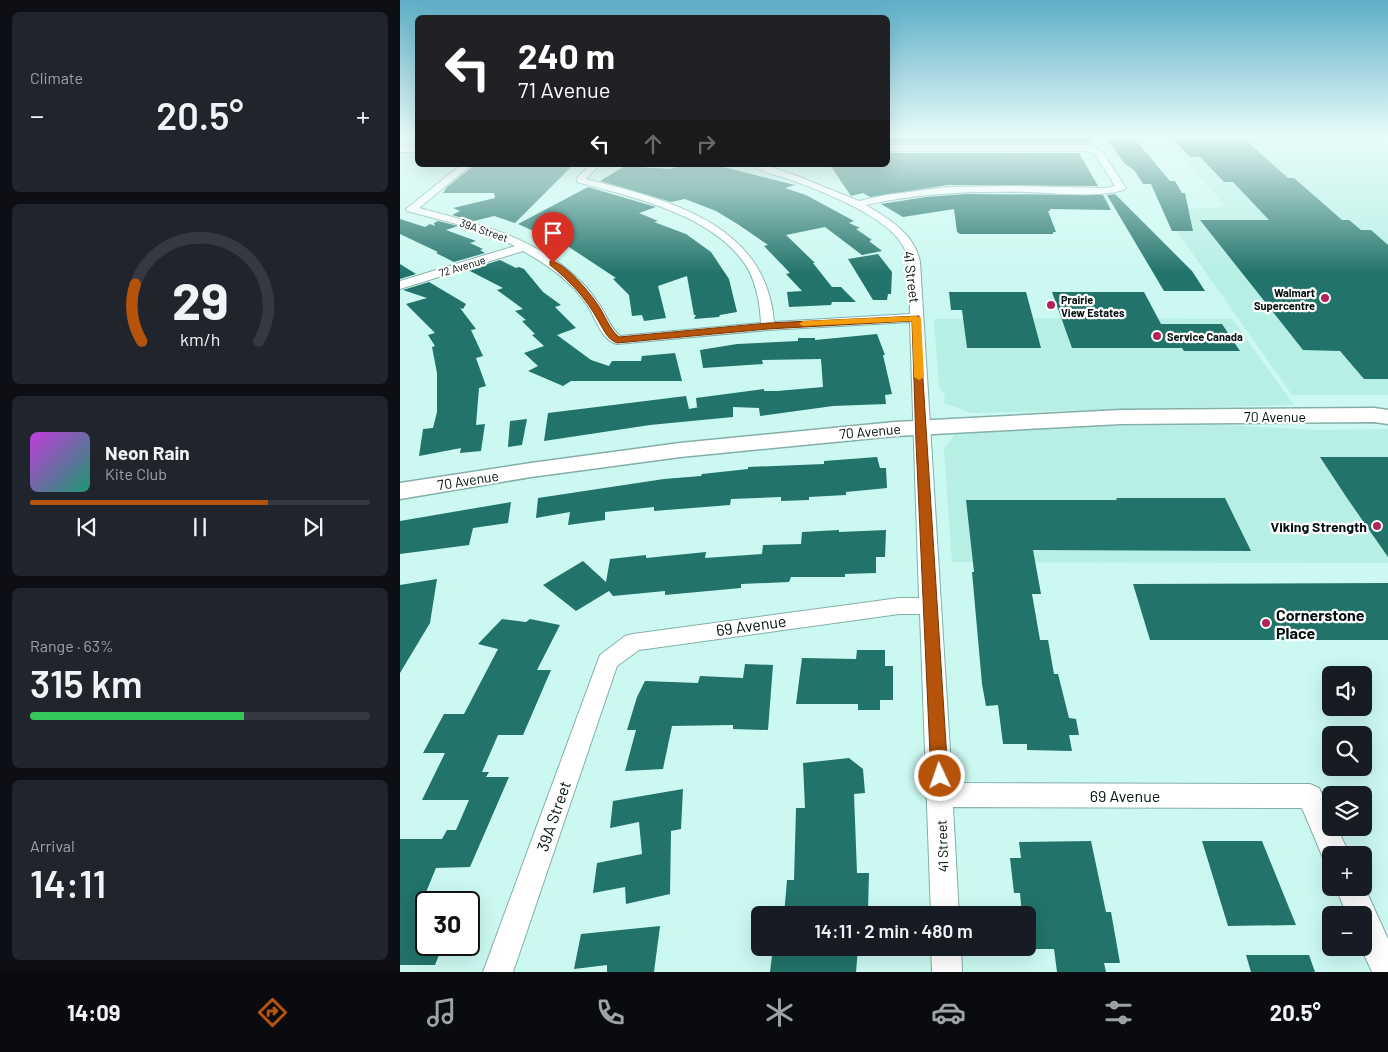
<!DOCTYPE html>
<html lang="en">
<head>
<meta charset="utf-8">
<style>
  :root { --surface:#171b24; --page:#20242c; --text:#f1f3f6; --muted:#9ea1a6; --line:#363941; --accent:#b45309 }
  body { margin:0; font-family:Barlow,sans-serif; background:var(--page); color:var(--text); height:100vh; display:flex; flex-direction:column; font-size:19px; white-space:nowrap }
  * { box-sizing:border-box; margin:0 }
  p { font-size:16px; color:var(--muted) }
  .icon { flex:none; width:28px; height:28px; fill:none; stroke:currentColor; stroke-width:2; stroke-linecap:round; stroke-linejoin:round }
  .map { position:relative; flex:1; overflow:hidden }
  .panel { display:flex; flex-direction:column; gap:12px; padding:12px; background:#0d0f14; width:400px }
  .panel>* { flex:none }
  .banner { position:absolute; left:15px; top:15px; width:475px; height:152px; border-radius:8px; box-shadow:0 5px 20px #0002; background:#202124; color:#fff; overflow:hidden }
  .controls { position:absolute; left:922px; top:666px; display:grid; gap:10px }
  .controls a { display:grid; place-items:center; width:50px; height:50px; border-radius:8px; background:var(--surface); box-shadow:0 5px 20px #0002; font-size:25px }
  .speed { position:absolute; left:15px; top:891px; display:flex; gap:10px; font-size:25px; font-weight:700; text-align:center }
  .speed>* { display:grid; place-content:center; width:65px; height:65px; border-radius:50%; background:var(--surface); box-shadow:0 5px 20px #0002; line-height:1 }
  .speed .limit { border:2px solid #111; border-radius:8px; background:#fff; color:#111 }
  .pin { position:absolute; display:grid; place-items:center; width:42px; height:42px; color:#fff; margin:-51px -21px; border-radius:50% 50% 50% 0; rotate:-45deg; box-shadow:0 0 5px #0007 }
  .pin .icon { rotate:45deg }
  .me { position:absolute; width:55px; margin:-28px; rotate:357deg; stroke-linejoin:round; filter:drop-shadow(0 0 4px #0008) }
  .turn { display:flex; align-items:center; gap:18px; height:105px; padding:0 20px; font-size:22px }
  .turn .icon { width:65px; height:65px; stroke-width:2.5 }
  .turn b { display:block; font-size:35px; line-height:42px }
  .lanes { display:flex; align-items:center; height:48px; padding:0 20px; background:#0003; justify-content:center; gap:25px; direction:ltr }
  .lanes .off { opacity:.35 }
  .big { font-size:38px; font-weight:600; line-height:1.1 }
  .panel .tile { flex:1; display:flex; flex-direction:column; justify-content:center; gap:8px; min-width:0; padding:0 18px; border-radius:8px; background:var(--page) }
  .panel .dial { align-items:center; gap:0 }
  .dial svg { height:130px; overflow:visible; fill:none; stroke:var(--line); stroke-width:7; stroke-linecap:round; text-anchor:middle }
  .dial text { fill:var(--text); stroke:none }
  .song { display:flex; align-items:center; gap:15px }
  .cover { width:60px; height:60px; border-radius:8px; background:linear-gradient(135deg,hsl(290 70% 55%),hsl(160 70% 35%)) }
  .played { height:5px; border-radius:2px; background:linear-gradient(90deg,var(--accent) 70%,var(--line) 70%) }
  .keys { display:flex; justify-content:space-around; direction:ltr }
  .heat { display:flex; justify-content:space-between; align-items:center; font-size:28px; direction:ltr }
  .charge { height:8px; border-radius:4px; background:linear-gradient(90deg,#34c759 63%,var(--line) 0) }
  .trip { position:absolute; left:351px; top:906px; width:285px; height:50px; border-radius:8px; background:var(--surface); box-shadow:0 5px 20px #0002; font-weight:600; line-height:50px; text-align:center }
  .dock { display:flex; height:80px; justify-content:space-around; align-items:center; background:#090b0e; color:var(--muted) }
  .dock .icon { width:35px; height:35px }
  .dock .active { color:var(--accent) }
  .dock b { font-size:22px; color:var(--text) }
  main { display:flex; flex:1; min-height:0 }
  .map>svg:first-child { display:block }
  .built { fill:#b7efe5 }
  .building { fill:#22736a }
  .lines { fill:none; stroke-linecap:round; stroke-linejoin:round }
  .street-casing { stroke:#83afa8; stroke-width:2 }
  .secondary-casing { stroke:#83afa8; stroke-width:3 }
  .street { fill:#fff; fill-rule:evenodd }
  .secondary { fill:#fff; fill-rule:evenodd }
  .route { fill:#b45309; stroke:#753606 }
  .slow { fill:#f59e0b }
  .poi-dot { fill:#b12359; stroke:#fff; stroke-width:2 }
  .labels { text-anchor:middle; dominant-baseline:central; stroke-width:4.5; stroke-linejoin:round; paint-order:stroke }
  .far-street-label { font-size:11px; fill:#02110f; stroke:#fff }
  .far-poi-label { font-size:11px; font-weight:bold; fill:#02110f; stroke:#fff; text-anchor:start }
  .street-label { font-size:14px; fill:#02110f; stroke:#fff }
  .poi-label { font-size:14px; font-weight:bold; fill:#02110f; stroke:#fff; text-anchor:end }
  .near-poi-label { font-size:16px; font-weight:bold; fill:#02110f; stroke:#fff; text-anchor:start }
  .near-street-label { font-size:16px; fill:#02110f; stroke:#fff }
</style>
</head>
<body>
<main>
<section class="panel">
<div class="tile"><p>Climate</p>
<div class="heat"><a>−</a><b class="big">20.5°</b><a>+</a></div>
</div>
<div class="tile dial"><svg viewBox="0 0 100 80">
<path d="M14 69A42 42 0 1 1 86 69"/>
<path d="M14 69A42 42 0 0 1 10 34" stroke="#b45309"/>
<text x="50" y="56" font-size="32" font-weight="700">29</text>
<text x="50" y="72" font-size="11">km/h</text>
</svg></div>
<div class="tile">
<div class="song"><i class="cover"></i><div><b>Neon Rain</b><p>Kite Club</p></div></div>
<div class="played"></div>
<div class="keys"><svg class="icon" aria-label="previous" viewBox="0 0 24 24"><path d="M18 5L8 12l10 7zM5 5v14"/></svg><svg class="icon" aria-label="pause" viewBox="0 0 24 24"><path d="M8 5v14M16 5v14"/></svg><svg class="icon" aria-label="next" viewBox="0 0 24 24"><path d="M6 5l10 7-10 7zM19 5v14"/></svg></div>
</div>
<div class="tile"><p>Range · 63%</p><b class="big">315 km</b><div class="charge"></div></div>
<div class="tile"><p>Arrival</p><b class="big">14:11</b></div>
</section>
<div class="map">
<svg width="988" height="972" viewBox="0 0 988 972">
  <rect width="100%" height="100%" fill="#cbf9f1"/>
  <g class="built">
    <polygon points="763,137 988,137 988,395 892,395 762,210 827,207"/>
    <polygon points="693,318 832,319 894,405 571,413 544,403 545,395 539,387 534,319"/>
    <polygon points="821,425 920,430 988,429 988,563 552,562 544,449 558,430 687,426"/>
  </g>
  <g class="building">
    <polygon points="489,137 696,137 688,143 488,143"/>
    <polygon points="705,137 733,137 770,181 775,181 782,193 785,193 793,231 772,231 751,184 743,184 734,170 725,164"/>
    <polygon points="771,137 842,137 888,178 894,178 942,220 949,220 961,230 971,230 988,245 988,379 964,379 940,351 903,350 800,220 869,220 833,182 824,182 800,157 790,157"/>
    <polygon points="488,153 679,153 698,186 548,185 470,197 463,193 451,196 430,165 488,165"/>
    <polygon points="282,165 309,167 316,165 395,185 385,188 406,195 454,221 449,223 460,228 456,229 472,240 469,241 482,251 462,255 425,227 386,235 415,263 413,263 432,287 441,287 456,302 432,302 431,305 389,307 387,292 402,291 386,274 390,273 364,246 368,245 339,225 316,211 285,199 271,202 200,181 225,166 270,169"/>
    <polygon points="172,166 115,223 94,216 74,221 52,215 60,211 53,208 95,198 94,193 43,193 47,187 72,167"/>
    <polygon points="188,187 256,207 239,213 258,221 254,222 286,234 311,252 329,279 337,312 320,315 319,317 294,319 296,315 294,315 287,276 258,286 266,318 244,321 242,315 232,316 229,295 213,279 216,278 169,247 118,224"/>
    <polygon points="566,194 703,195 711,210 650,209 650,211 648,211 656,232 653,232 653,234 560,234 557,232 554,209 503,217 481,204 526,197"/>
    <polygon points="715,194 792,271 805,291 764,291 707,195"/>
    <polygon points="0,219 25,227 30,224 35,226 34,223 38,221 58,226 46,230 76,241 70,243 83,249 80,250 85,253 54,262 36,253 38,252 0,234"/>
    <polygon points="478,254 492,272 491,294 488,294 487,300 473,300 448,259"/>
    <polygon points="100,260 116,268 119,267 124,269 143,292 161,305 155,307 176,328 157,335 191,360 209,366 212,361 241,361 242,356 275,353 282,381 171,381 163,386 128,371 138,366 124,353 144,346 132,335 135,334 122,321 126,320 115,311 123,309 97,290 103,288 68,270"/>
    <polygon points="0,264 16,274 0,279"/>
    <polygon points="29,282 66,304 63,309 60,308 76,329 71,330 83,356 76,358 86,386 79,388 76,425 85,424 81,451 60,453 61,448 19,456 23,429 33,428 37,412 37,373 32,347 35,346 28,335 35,333 6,304 27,298 3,290"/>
    <polygon points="549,292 626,292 641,348 567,348 562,310 551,310"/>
    <polygon points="652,292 744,292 761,324 822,324 840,351 784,351 782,348 672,348"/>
    <polygon points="477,334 485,355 483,355 492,394 485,395 486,404 433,406 360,416 359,408 333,407 333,417 250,425 144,441 148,413 286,396 289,409 299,407 297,407 296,398 364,389 364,391 377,391 423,387 421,359 362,360 363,364 303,368 300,350 337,344 398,341 398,338 415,338 415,340"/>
    <polygon points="127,419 122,445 108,447 110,421"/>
    <polygon points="477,457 480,468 486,468 487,488 446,492 446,495 409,497 409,500 381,501 381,497 331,499 330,505 254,511 254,507 205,512 205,520 168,525 170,512 136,518 138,498 264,479 301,476 302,474 348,469 348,467 424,464 424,461"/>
    <polygon points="920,457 988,457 988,557 947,498"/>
    <polygon points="716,498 825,498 851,551 633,550 641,594 632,594 640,640 648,640 654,674 658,674 669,718 676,719 679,735 669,735 672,751 627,750 627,744 603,744 598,705 586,706 582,684 572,572 574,572 566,500 717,500"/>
    <polygon points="111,502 108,523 73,528 69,545 0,554 0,521"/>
    <polygon points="439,530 439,532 486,530 485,557 476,557 476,573 445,574 445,577 391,577 389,582 341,584 341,588 265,595 265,591 213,596 209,591 176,611 143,585 183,561 206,582 210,559 246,555 246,558 306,552 305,558 362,554 363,545 401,544 402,532"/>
    <polygon points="37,579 30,623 0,673 0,585"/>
    <polygon points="988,583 988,640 750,640 733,584"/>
    <polygon points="102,619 126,622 130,619 160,625 137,670 151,670 123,735 98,735 82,772 89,772 86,777 109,777 70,867 36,868 24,897 29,897 26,902 26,945 43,945 35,965 0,965 0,839 42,839 47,830 56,830 69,800 22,800 45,753 23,753 44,714 64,714 98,649 78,644"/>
    <polygon points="457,650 485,650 485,666 493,666 493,700 480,700 480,710 458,710 458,704 396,704 402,658 456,659"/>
    <polygon points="345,664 373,665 368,730 333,729 333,725 272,726 263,769 225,771 236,730 227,730 237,697 245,681 298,683 300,676 343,678"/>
    <polygon points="449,758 463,769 465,793 454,794 457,873 469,873 468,910 442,911 442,915 384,915 387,880 394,880 396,808 405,808 403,763"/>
    <polygon points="283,789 281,829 271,831 270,894 226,904 225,887 193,893 197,863 242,854 239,822 210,828 213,801"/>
    <polygon points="691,841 706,912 711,912 720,963 704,963 706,972 657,972 654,949 628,949 628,915 622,915 620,893 614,893 610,858 621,858 619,842"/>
    <polygon points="802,841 862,841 896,925 828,926"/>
    <polygon points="260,926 254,972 207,972 207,965 174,969 181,934"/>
    <polygon points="373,948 458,948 456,972 370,972"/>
    <polygon points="846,955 909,955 915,972 851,972"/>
  </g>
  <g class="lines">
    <defs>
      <g id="street">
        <path d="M488 145H687L701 150 726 188 724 190C693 198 658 193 626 192 572 191 519 193 466 205 489 219 515 234 520 262L552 783 910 784 919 788 931 814V828H937L950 855H931V867L926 865 902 808 553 807 559 915H531L520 614H499L239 650 217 666 113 972H83L200 655 225 636 233 634 499 598H519L510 322 368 330 217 344C201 340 196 318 187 305 171 281 148 265 123 251L0 289V281L115 246 83 231 7 211 6 209 61 165H71L19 208C75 223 133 236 177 278 185 285 193 295 199 304 206 314 210 328 220 336L361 323C360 303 356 281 345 264 311 214 232 197 177 182V178L190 165H199L186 179C267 200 366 222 374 322L510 314C509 294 513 269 505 250 493 219 424 192 394 181 382 176 361 173 352 165H365L397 176 459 201 486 195 548 187 612 186 706 188 715 186 695 154 686 151H488Z"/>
        <rect x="0" y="146" width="18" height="6"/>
        <polygon points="964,886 988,939 988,972 972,972 961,948 964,948 964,915 947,915 936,888"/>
        <polygon points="531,948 561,948 562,972 532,972"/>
      </g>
      <polygon id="secondary" points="974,408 988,410 988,424 974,422 721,424 495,436 280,457 131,477 0,499 0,483 131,463 280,443 495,422 721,410"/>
    </defs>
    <use href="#street" class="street-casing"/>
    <use href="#secondary" class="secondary-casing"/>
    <use href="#street" class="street"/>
    <use href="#secondary" class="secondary"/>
  </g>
  <linearGradient id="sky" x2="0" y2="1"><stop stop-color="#5daec7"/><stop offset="0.5" stop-color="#e8fcf9"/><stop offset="1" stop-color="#e8fcf9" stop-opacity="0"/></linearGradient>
  <rect width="988" height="273" fill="url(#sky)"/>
  <path class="route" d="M150 261C163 260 191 294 198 305 205 315 209 329 219 337L368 323 519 316 548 776 545 782 540 784 534 782 531 776 516 442 512 321 368 329 217 343C207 339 204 330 199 322 186 298 171 282 150 265Z"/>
  <polygon class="slow" points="516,316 521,318 524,377 519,380 514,377 512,321 403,326 399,324 403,321"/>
  <g class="poi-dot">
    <circle cx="925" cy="298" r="5"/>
    <circle cx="651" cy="305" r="5"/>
    <circle cx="757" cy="336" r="5"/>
    <circle cx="977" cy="526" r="5"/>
    <circle cx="866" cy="623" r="5"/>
  </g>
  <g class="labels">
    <g class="far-street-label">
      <text transform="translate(84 230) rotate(19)">39A Street</text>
      <text transform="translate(62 266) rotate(-17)">72 Avenue</text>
    </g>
    <g class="far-poi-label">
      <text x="915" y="292" text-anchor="end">Walmart<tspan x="915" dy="13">Supercentre</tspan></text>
      <text x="661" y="299">Prairie<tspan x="661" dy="13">View Estates</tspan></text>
      <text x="767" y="336">Service Canada</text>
    </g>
    <g class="street-label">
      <text transform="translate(512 277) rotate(83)">41 Street</text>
      <text x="875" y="416">70 Avenue</text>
      <text transform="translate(470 431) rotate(-5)">70 Avenue</text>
      <text transform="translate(68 480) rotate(-9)">70 Avenue</text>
      <text transform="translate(542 846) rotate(-92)">41 Street</text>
    </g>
    <g class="poi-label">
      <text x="967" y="526">Viking Strength</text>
    </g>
    <g class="near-poi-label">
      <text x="876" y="614">Cornerstone<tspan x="876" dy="18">Place</tspan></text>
    </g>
    <g class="near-street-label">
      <text transform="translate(351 625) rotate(-8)">69 Avenue</text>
      <text x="725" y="795">69 Avenue</text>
      <text transform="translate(153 816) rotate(-71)">39A Street</text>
    </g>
  </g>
</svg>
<div class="controls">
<a><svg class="icon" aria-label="sound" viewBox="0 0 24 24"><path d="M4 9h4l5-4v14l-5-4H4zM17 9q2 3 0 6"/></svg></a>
<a><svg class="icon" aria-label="search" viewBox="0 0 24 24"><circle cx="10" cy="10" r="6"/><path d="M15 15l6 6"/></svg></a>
<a><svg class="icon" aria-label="layers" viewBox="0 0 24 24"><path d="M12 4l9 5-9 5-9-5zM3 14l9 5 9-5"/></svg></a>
<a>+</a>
<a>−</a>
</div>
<div class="speed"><div class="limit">30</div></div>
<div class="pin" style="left:153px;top:263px;background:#d93025"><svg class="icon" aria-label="arrive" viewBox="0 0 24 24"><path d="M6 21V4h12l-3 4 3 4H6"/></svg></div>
<svg class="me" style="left:540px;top:776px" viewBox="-20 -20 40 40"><circle r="17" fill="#b45309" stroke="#fff" stroke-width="3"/><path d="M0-11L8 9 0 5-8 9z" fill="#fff"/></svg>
<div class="trip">14:11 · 2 min · 480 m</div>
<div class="banner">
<div class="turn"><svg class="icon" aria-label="left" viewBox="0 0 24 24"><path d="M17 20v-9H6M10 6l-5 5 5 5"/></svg><div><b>240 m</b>71 Avenue</div></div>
<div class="lanes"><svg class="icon" aria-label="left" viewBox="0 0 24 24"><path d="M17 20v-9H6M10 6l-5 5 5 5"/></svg><svg class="icon off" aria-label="ahead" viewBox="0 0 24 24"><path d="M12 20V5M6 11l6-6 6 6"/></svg><svg class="icon off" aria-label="right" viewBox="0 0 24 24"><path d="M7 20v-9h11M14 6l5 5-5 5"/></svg></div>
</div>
</div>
</main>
<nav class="dock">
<b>14:09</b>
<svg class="icon active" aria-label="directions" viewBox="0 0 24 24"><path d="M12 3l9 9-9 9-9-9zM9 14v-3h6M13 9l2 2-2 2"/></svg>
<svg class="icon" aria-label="music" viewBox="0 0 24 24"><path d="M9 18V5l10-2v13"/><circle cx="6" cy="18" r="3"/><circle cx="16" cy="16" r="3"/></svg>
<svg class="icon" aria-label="phone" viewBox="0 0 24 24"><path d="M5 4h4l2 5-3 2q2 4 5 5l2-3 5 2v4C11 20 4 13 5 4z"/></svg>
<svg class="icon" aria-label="climate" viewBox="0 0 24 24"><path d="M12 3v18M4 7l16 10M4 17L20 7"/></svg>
<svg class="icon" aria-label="car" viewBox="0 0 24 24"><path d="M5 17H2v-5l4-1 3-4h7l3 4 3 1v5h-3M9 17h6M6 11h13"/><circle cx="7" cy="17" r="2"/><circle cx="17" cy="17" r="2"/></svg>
<svg class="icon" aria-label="filters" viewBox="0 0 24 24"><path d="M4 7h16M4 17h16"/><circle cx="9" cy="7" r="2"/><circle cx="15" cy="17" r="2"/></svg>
<b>20.5°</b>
</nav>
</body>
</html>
